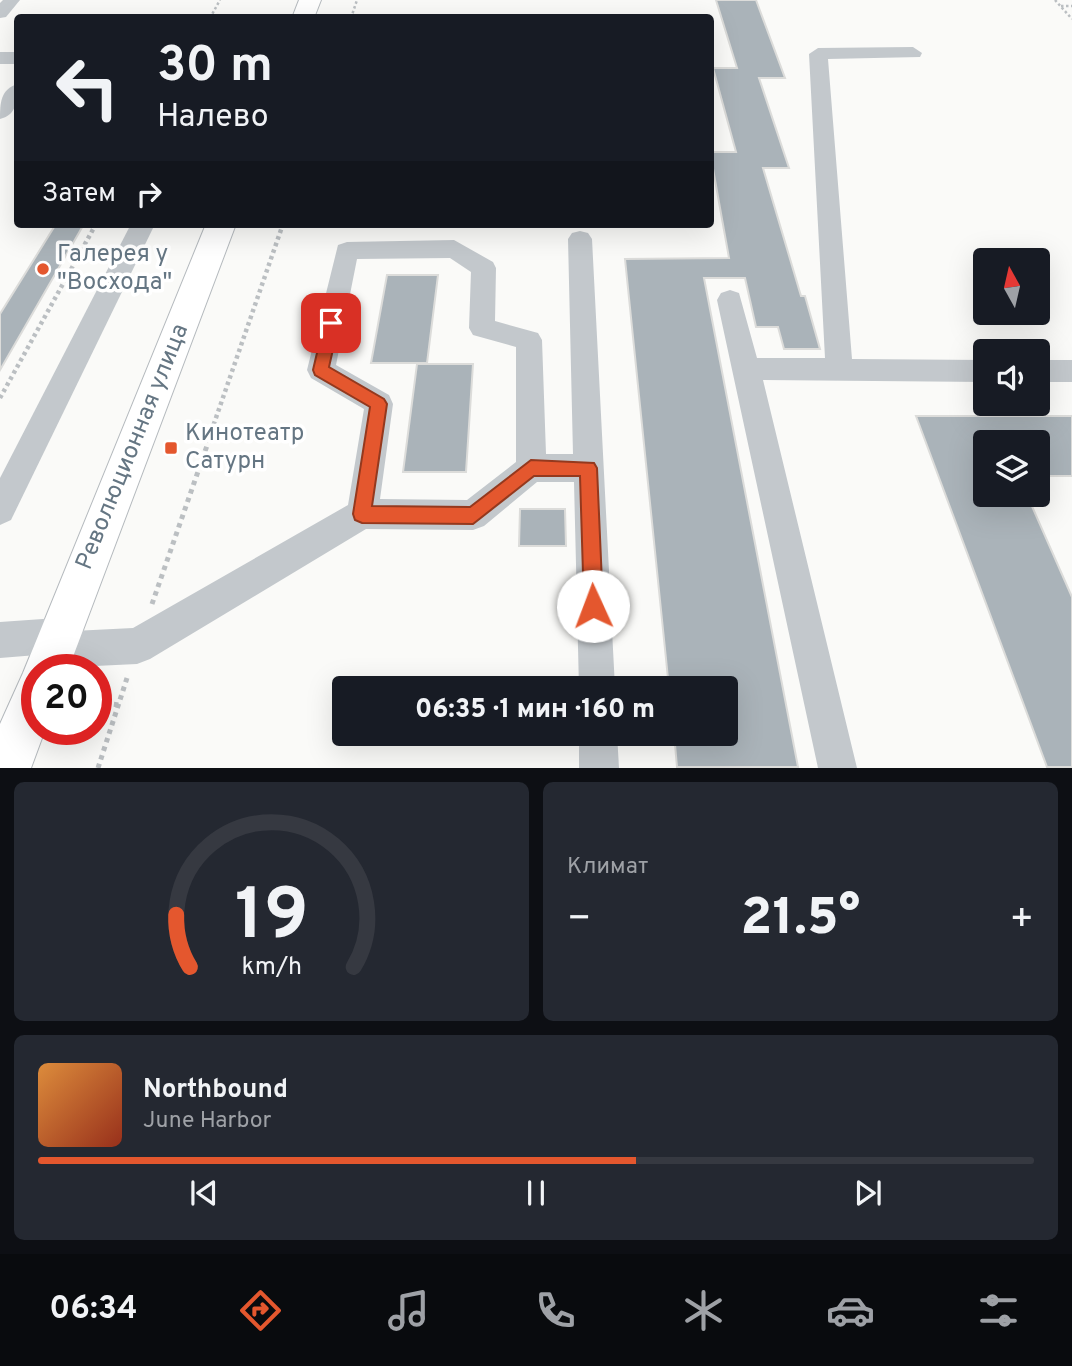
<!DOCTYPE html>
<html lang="ru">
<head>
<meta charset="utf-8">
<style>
  :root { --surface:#171b24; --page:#242831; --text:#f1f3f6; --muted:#9ea1a6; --line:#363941; --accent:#e4572e }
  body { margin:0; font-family:Overpass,sans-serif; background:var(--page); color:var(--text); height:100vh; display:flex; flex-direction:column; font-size:26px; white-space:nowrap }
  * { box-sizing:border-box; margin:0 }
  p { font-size:23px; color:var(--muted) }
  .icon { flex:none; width:38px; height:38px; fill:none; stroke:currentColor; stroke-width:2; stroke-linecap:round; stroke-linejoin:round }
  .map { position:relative; height:768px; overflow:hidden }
  .drawer { display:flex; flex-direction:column; gap:14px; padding:14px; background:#0d0f14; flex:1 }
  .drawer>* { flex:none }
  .guide { position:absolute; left:14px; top:14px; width:700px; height:214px; border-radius:7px; box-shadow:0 7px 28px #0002; background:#171b24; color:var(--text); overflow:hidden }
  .needle { width:46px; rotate:352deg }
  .buttons { position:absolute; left:973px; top:248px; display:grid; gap:14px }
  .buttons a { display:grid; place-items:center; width:77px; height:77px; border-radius:7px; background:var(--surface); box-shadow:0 7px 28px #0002; font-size:35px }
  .speed { position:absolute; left:21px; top:654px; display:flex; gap:14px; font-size:35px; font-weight:700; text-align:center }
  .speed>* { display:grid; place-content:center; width:91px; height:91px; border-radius:50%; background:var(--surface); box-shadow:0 7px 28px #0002; line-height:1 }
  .speed .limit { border:10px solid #d22; background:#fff; color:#111 }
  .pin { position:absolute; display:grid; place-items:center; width:60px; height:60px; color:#fff; margin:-30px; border-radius:14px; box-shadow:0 4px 10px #0006 }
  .me { position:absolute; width:77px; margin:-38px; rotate:358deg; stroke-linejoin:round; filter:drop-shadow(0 0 5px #0008) }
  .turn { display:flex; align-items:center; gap:24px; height:147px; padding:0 28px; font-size:32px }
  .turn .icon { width:91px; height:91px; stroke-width:2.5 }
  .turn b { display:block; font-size:49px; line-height:60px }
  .then { display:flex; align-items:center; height:66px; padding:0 28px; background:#0003; gap:14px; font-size:26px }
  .big { font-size:52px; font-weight:800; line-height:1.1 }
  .drawer .tile { flex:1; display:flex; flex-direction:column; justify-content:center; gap:10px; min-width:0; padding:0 24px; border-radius:10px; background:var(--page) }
  .drawer .dial { align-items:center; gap:0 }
  .dial svg { height:182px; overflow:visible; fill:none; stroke:var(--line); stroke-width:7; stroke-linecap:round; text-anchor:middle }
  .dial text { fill:var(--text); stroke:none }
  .song { display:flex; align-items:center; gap:21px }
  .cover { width:84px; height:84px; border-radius:10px; background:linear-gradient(135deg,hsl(30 70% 55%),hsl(10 70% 35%)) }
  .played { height:7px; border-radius:4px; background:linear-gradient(90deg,var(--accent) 60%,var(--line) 60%) }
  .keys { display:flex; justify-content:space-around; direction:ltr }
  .heat { display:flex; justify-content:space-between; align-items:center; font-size:38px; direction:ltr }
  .drawer .tiles { flex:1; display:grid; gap:14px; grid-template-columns:1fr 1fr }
  .tile:last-child { grid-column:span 2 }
  .trip { position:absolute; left:332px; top:676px; width:406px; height:70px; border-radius:7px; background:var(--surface); box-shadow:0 7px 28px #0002; font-weight:800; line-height:70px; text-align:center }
  .tab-bar { display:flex; height:112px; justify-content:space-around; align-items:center; background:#090b0e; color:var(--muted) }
  .tab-bar .icon { width:49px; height:49px }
  .tab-bar .current { color:var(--accent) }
  .tab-bar b { font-size:32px; color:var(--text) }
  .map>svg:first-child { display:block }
  .building { fill:#aab3b9; stroke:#dcdcda; stroke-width:2 }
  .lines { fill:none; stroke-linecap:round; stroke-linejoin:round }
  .major-casing { stroke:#b5babe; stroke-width:2 }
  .path-far2 { stroke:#bbbfc2; stroke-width:2.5; stroke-dasharray:2.5 2.5; stroke-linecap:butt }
  .path-far1 { stroke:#bbbfc2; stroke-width:4.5; stroke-dasharray:3.5 3.5; stroke-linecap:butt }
  .path { stroke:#bbbfc2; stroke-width:5; stroke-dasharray:4.5 4.5; stroke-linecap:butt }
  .minor { fill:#c3c8cc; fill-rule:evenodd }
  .major { fill:#fff; fill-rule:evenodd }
  .route { fill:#e4572e; stroke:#94391e; stroke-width:2 }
  .poi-dot { fill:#e4572e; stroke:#fff; stroke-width:2.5 }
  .labels { text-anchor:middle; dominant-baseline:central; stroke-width:7; stroke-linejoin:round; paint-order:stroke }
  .poi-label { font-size:24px; fill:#657683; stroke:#fff; text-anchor:start }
  .street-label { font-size:24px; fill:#657683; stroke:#fff }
</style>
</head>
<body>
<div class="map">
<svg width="1072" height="768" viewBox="0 0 1072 768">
  <rect width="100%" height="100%" fill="#fafaf8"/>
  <g class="building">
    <polygon points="716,0 756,0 785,78 759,78 789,168 763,168 801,296 805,296 820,349 784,349 778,327 756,327 745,278 704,278 798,767 677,767 674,733 726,733 726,688 669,688 625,259 729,258 710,152 736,152 713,68 737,68"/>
    <polygon points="56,224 84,224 0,370 0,314"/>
    <polygon points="387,275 438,275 427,363 371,363"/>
    <polygon points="417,364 473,364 466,472 403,472"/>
    <polygon points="916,416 1072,416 1072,476 1038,476 1038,443 985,443 985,495 1027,495 1072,597 1072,767 1047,767"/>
    <polygon points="520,509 565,509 566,546 519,546"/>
  </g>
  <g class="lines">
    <defs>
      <g id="major">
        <polygon points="299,0 321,0 314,18 292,18"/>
        <polygon points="206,224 236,224 68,670 37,670 37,730 45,730 31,768 0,768 0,724 23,673"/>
      </g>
    </defs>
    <use href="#major" class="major-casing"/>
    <g class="path-far2">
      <polyline points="1055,0 1072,19"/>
      <polyline points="1061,6 1072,6"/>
      <polyline points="210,18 220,0"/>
      <polyline points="351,18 357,0"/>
    </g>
    <g class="path-far1">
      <polyline points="0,398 96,224"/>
      <polyline points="209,438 283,224"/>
    </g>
    <g class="path">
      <polyline points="152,604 210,437"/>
      <polyline points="96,702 119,705"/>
      <polyline points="98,768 128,675"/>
    </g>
    <g class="minor">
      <polygon points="3,0 20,0 6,17 0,18 0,3"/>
      <polygon points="913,47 922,53 920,57 828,59 852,359 985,360 985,382 763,380 857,768 818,768 717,300 721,293 730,290 739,293 757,358 825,358 809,54 818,48"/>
      <rect x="0" y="52" width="18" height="12"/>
      <path d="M18 84C18 99 17 115 0 119 0 104 0 89 18 84Z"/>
      <polygon points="131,224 155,224 11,520 0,525 0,478"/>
      <path d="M580 231 588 233 592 239 615 688H579L574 482H537L484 526 473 530 366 529 150 659 137 664 53 668 40 663 37 655 0 658V622L57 618 69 624 73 631 133 628 348 505 364 409 311 378 307 370 338 245 347 242 454 240 493 262 496 268 495 321 538 333 542 340 546 454H573L568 239 572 233ZM450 258 471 272 469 328 473 335 516 347V462L467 500 380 499 393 404 389 395 336 365 357 259Z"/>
      <rect x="1038" y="360" width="34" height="22"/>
      <polygon points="579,733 617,733 619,768 579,768"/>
    </g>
    <use href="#major" class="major"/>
  </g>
  <polygon class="route" points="331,317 339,323 329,367 384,399 387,404 372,506 470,507 531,460 594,463 597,468 603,606 600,612 593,615 587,612 584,606 580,476 534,476 473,524 362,523 355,520 353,514 370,407 315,375 313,370 324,323"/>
  <g class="poi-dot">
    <circle cx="43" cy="269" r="7"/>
    <rect x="164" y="441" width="14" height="14" rx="3.5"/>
  </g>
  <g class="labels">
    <g class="poi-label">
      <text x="57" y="255">Галерея у<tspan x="57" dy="28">"Восхода"</tspan></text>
      <text x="185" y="434">Кинотеатр<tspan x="185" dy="28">Сатурн</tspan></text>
    </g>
    <g class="street-label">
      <text transform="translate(133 447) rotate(-68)">Революционная улица</text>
    </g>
  </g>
</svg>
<div class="buttons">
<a><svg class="needle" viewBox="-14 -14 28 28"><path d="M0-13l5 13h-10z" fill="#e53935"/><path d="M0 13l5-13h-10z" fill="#9ea1a6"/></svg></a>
<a><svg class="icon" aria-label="sound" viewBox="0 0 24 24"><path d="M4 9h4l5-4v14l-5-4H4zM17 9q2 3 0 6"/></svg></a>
<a><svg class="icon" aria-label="layers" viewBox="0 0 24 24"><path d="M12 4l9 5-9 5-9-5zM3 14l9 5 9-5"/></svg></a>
</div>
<div class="speed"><div class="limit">20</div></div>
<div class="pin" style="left:331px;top:323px;background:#d93025"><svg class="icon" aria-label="arrive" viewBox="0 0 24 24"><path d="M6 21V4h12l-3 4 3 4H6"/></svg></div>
<svg class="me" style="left:593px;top:606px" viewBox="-20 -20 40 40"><circle r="19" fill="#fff"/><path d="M0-13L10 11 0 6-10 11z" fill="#e4572e"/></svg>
<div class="trip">06:35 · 1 мин · 160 m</div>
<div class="guide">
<div class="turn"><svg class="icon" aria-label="left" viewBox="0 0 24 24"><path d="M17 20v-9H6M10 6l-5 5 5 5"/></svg><div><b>30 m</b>Налево</div></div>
<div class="then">Затем<svg class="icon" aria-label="right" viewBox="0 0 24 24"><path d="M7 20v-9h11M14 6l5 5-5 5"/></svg></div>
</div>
</div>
<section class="drawer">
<div class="tiles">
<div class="tile dial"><svg viewBox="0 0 100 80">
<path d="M14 69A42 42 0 1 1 86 69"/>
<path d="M14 69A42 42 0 0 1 8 46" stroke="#e4572e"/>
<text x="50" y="56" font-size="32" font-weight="700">19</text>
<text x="50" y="72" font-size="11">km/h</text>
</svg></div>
<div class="tile"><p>Климат</p>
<div class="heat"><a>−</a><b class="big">21.5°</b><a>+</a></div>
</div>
<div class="tile">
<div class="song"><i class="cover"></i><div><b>Northbound</b><p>June Harbor</p></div></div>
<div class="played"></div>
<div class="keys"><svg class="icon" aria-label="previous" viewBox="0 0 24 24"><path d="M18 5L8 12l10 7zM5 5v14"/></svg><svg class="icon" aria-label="pause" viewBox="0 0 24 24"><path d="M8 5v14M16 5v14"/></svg><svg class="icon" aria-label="next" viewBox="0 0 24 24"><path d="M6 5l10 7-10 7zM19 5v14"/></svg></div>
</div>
</div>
</section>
<nav class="tab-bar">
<b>06:34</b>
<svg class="icon current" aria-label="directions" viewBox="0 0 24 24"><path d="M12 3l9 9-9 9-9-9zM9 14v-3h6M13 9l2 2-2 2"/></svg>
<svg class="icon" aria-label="music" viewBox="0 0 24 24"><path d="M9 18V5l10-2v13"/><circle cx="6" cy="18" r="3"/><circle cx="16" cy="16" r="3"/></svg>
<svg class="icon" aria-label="phone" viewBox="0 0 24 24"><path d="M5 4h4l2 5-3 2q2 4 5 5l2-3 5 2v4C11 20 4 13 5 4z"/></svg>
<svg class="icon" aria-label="climate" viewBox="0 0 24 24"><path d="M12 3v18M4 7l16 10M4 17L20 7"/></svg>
<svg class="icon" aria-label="car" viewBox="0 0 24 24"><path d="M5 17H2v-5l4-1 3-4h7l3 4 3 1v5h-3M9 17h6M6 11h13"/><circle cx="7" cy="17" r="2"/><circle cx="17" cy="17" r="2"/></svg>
<svg class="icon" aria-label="filters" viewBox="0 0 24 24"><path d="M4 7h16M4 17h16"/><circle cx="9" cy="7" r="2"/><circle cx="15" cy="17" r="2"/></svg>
</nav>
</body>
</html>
